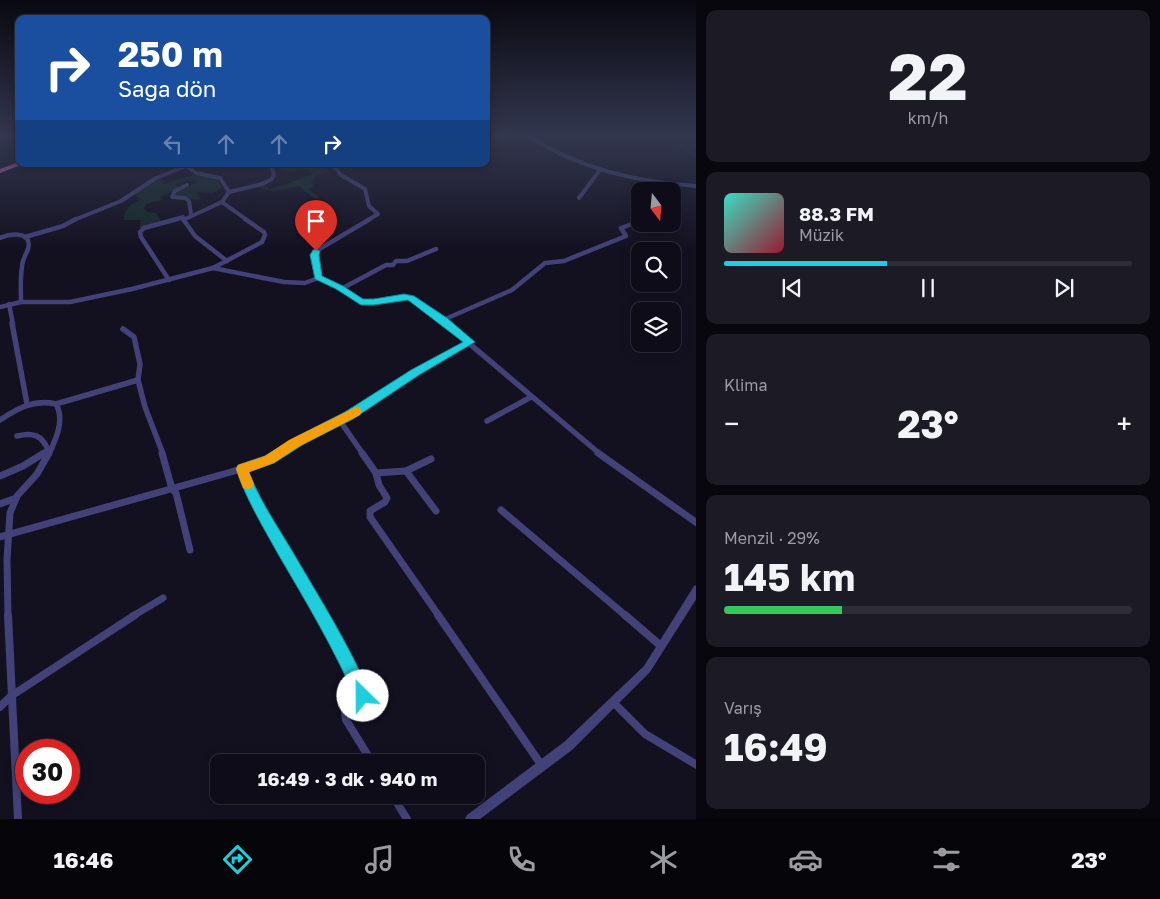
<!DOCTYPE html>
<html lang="tr">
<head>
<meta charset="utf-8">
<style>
  :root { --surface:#0e0c18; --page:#1c1a25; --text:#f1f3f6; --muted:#9b9ba2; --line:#2e2c37; --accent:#1fcedc }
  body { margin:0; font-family:"Golos Text",sans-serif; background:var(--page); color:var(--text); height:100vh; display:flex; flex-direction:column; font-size:19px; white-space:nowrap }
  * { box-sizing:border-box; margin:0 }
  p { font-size:16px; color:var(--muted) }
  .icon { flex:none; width:28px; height:28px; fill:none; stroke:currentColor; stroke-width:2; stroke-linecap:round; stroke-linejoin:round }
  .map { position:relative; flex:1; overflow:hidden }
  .sheet { display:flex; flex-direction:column; gap:10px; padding:10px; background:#08070d; width:464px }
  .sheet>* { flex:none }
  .banner { position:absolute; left:15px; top:15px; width:475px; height:152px; border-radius:10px; box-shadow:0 2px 12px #0003,0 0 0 1px var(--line); background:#1a4fa0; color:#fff; overflow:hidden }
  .needle { width:32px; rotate:164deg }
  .controls { position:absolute; left:631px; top:182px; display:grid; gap:10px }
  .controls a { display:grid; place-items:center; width:50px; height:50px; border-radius:10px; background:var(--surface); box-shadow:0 2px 12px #0003,0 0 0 1px var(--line); font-size:25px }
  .speed { position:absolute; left:15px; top:739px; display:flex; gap:10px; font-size:25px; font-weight:700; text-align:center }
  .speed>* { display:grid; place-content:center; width:65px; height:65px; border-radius:50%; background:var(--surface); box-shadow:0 2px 12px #0003,0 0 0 1px var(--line); line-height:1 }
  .speed .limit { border:8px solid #d22; background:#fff; color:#111 }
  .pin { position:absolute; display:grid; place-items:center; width:42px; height:42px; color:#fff; margin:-51px -21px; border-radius:50% 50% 50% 0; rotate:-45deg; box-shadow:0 0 5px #0007 }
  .pin .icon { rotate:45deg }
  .me { position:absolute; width:55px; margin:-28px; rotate:337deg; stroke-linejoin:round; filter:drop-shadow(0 0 4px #0008) }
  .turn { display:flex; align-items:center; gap:18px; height:105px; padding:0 20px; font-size:22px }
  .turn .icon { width:65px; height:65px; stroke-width:2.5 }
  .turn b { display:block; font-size:35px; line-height:42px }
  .lanes { display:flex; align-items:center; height:48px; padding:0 20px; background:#0003; justify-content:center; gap:25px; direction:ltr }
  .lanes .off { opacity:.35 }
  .big { font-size:38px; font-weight:700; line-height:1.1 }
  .sheet .tile { flex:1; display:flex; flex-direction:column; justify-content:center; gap:8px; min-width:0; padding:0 18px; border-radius:10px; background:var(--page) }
  .sheet .dial { align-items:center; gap:0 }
  .dial b { font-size:65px; line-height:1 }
  .song { display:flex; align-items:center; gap:15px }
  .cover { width:60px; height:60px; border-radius:8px; background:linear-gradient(135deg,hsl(170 70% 55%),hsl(350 70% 35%)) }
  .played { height:5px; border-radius:2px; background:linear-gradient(90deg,var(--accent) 40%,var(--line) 40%) }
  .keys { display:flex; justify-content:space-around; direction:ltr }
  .heat { display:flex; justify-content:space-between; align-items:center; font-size:28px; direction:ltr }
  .charge { height:8px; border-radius:4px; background:linear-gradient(90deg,#34c759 29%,var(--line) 0) }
  .trip { position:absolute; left:210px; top:754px; width:275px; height:50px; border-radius:10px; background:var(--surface); box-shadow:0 2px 12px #0003,0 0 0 1px var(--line); font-weight:700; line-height:50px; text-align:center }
  .dock { display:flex; height:80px; justify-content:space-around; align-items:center; background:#06050a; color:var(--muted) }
  .dock .icon { width:35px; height:35px }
  .dock .active { color:var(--accent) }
  .dock b { font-size:22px; color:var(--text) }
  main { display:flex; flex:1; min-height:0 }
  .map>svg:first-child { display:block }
  .green { fill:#142a28 }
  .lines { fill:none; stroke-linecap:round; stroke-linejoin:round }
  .river { fill:#10203a; fill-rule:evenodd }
  .minor-far4 { stroke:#424279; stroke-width:4 }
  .minor-far3 { stroke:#424279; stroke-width:4.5 }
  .minor-far2 { stroke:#424279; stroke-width:5.5 }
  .minor-far1 { stroke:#424279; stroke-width:7 }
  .minor { stroke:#424279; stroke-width:8 }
  .tertiary { fill:#424279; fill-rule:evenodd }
  .trunk { fill:#d066c8; fill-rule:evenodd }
  .route { fill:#1fcedc; stroke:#14868f }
  .slow { fill:#f59e0b }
</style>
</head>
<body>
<main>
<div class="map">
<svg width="697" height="819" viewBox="0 0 697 819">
  <rect width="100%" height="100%" fill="#131020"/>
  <g class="green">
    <path d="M275 164H320L331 172 316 176 311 183 314 186 308 189 320 198 315 199 299 186C285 189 271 195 258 186L264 185 269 189 287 184 312 174 307 169C296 172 286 174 275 167Z"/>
    <path d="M193 175 217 178 222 188 213 193 196 192 201 199C196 201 181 196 174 196V194L198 182 194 180 181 182 175 185 180 187 160 197 163 199 162 200 146 204 143 209 148 212 156 213 161 221 139 228 141 220H124C124 209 129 205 139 201L135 194 146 186 154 183 152 182 162 179 164 184Z"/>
  </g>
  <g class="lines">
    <polygon class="river" points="658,136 665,136 697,153 697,158"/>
    <g class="minor-far4">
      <path d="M528 136C580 169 636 182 697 186"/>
      <polyline points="184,164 196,173 220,178 229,192 222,202 247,220"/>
      <polyline points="332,164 341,175 365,189 369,206 378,214 368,220"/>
      <polyline points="187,185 175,191 172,197 185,198 189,201 191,214"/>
      <polyline points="654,191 657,183"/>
      <polyline points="229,192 262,184 272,179 274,174 270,164"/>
      <polyline points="579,198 600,170"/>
      <polyline points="74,220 121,201 156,178 191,164"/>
      <polyline points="173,220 183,217"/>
      <polyline points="183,220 222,202"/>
    </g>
    <g class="minor-far3">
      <polyline points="183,219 195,236 227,261"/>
      <polyline points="25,237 63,226 76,219"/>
      <path d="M0 238C9 234 33 230 28 249 26 255 22 260 22 267 20 278 21 290 21 302H70L132 289 213 268 284 282 305 283 318 278 340 288 361 302 367 303 404 297 410 298 447 324"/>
      <polyline points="213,268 262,242 265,235 264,232 245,219"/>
      <polyline points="318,278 314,255 316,251 370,219"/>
      <polyline points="169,280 141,237 140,232 144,228 177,219"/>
      <polyline points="341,289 386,265 393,265 396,261 407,261 436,249"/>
      <polyline points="9,304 13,324"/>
      <polyline points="0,307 21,302"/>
      <polyline points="443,320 512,290 545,263 564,261 626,236 621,228 640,221"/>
    </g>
    <g class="minor-far2">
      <polyline points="12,323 27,404"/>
      <polyline points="445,323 600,454"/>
      <polyline points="123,329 134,337 140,364 138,380"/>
      <polyline points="56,404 138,380 145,407 163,454"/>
      <path d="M0 420C18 408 34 399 56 404 65 420 56 439 49 454"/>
      <polyline points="340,421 363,454"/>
      <polyline points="487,421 531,397"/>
      <path d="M17 436C33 432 42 435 48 450"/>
      <polyline points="42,454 52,448"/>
      <polyline points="278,454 300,440 349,416 415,372 470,342"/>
    </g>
    <g class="minor-far1">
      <polyline points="162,453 172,489 176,493 190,550"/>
      <polyline points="362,453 376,473 379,485 387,498 385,502 370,511 370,517 439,616"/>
      <polyline points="598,453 697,523"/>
      <path d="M242 469C261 522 296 568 324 616"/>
      <polyline points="406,471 431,459"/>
      <polyline points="376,473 406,471 436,511"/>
      <polyline points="0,476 23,466 44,453"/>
      <polyline points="0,504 16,498"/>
      <polyline points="501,510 626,616"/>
      <polyline points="0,537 231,472 269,460 280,453"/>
      <polyline points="8,616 7,559 10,513 17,496 37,474 49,453"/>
      <polyline points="133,616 163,598"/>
    </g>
    <g class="minor">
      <polyline points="8,615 18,819"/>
      <polyline points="323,615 361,688 361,697 345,713 346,720 372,762"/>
      <polyline points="438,615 542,766"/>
      <polyline points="625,615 661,646"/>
      <polyline points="613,702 645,734 697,765"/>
      <polyline points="0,707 11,696 135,615"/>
      <polyline points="392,795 407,819"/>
    </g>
    <polygon class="tertiary" points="697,585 697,598 650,672 572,750 480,819 465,819 467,815 564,742 644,666 694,586"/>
    <polygon class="trunk" points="19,162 19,164 21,164 21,165 0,173 0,169"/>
  </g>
  <linearGradient id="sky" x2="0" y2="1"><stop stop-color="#0a0912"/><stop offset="0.54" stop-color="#33374e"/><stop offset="1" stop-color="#33374e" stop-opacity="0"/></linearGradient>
  <rect width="697" height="251" fill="url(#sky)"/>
  <path class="route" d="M316 249 320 251 319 255 322 276 343 286 363 299H374L404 294 414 296 447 318 475 342 419 375 353 419 304 444 274 463 249 472C259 499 276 524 291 549 319 597 349 644 371 696L369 702 363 704 357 702C335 650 306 602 278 554 263 527 246 499 236 469L238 465 265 456 296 437 345 412 411 370 463 342 408 300 374 305H361L336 289 315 279 310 255 313 250Z"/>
  <polygon class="slow" points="356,407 360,408 362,411 360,415 298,447 274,463 249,472 254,484 252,488 247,489 243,488 236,469 238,465 265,456 289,440"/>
</svg>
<div class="controls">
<a><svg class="needle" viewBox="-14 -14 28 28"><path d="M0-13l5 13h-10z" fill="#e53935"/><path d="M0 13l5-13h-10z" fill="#9b9ba2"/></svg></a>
<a><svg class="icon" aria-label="search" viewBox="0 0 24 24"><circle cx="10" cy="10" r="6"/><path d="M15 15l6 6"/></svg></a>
<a><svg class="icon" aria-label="layers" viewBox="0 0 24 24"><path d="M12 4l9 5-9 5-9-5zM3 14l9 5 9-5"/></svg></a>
</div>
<div class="speed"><div class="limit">30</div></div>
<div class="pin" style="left:316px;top:251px;background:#d93025"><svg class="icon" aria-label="arrive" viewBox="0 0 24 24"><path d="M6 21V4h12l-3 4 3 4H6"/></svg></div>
<svg class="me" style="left:363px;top:696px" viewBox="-20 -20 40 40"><circle r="19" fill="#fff"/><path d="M0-13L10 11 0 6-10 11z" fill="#1fcedc"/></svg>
<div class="trip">16:49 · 3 dk · 940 m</div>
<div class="banner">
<div class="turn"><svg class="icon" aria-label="right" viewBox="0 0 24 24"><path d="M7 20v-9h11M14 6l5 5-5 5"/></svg><div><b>250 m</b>Sağa dön</div></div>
<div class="lanes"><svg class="icon off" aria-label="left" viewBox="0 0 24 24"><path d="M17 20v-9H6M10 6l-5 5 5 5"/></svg><svg class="icon off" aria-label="ahead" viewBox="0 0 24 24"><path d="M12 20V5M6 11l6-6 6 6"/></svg><svg class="icon off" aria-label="ahead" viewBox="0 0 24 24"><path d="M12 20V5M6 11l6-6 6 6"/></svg><svg class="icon" aria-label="right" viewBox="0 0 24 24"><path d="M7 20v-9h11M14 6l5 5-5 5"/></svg></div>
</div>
</div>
<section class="sheet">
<div class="tile dial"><b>22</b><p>km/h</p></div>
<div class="tile">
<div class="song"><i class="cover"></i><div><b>88.3 FM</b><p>Müzik</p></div></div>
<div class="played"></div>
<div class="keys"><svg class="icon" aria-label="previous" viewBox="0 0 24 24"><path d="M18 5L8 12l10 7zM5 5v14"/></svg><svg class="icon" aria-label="pause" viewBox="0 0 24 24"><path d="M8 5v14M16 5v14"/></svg><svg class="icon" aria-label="next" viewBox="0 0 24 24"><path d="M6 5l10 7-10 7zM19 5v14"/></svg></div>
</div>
<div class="tile"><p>Klima</p>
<div class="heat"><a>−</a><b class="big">23°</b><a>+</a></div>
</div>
<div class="tile"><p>Menzil · 29%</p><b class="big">145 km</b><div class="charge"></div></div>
<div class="tile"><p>Varış</p><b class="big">16:49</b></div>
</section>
</main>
<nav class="dock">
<b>16:46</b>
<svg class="icon active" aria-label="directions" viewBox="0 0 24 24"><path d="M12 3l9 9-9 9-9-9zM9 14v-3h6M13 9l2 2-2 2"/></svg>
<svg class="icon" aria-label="music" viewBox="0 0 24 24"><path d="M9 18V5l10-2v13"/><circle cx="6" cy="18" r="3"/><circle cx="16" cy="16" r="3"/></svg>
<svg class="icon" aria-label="phone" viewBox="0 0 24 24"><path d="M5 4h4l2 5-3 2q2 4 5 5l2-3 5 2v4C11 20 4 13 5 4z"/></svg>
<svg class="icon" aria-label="climate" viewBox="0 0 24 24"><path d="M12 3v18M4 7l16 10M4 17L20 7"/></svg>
<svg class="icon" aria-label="car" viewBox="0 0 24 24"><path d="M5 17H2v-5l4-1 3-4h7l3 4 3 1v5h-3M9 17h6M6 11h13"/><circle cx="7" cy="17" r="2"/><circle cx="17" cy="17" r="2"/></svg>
<svg class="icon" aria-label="filters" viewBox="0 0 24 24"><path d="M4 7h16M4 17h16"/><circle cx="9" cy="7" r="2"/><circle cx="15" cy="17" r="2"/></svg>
<b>23°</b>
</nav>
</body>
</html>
